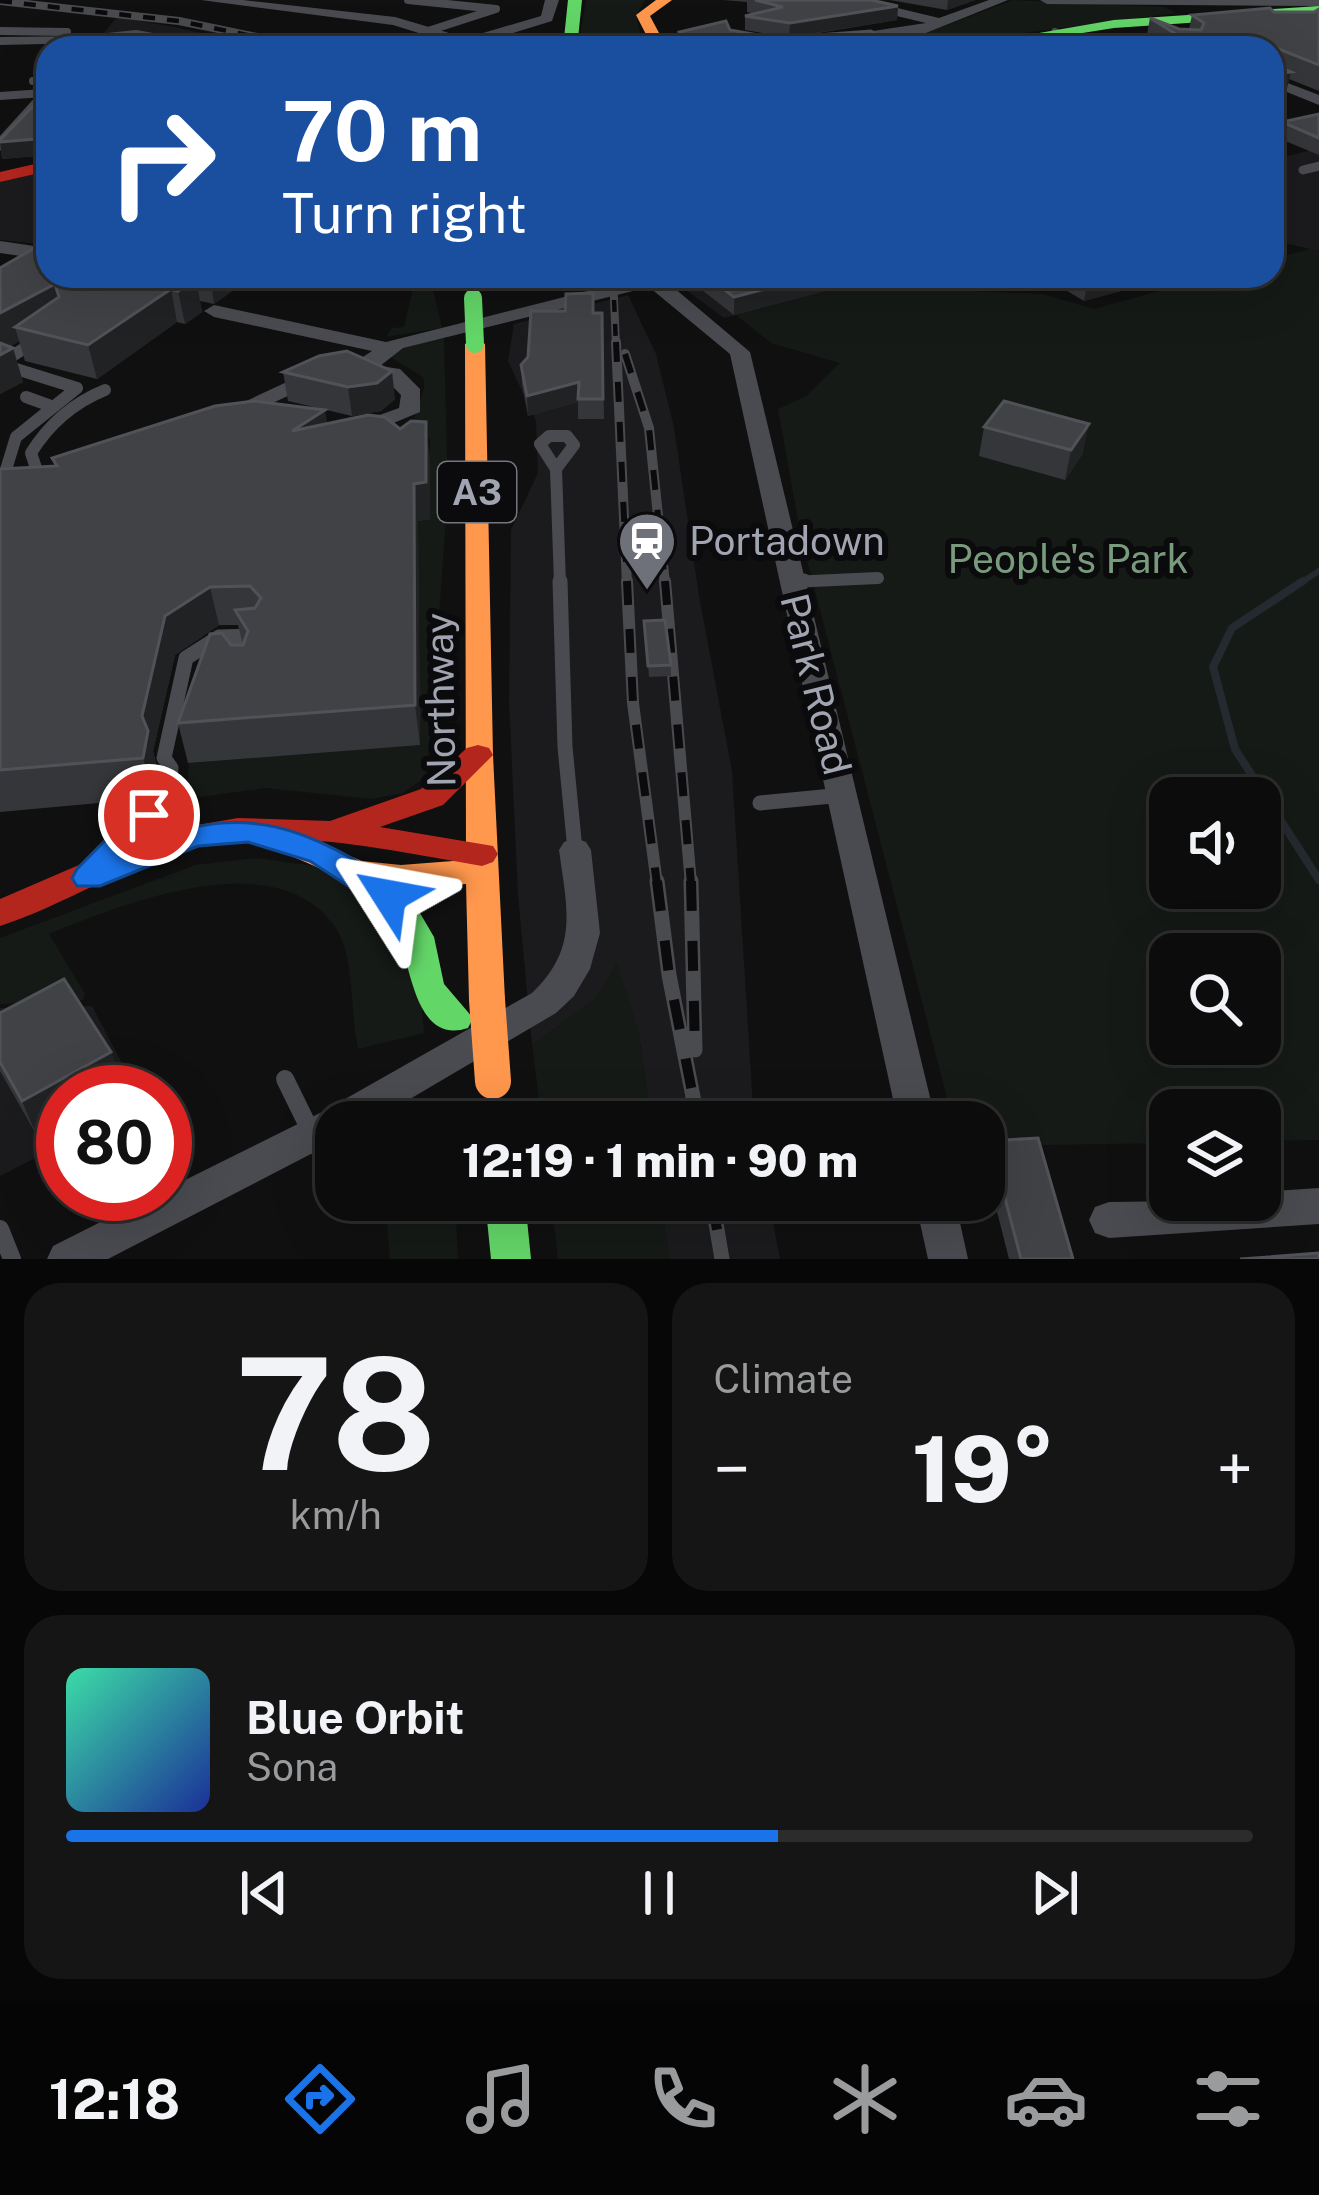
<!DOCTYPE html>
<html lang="en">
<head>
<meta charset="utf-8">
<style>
  :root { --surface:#0c0c0c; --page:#151515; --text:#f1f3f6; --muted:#9a9b9d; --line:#2c2c2d; --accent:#1a73e8 }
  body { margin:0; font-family:"Public Sans",sans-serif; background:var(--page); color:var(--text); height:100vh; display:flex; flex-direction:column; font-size:45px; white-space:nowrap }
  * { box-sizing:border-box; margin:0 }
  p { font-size:39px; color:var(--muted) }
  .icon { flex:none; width:66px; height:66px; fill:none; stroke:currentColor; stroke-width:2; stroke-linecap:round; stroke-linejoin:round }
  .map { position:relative; height:1259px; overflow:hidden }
  .side { display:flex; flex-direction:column; gap:24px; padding:24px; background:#070707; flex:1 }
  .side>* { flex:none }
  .guide { position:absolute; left:36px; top:36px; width:1248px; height:252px; border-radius:36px; box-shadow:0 12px 48px #0002,0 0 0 3px var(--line); background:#1a4fa0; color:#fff; overflow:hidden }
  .tools { position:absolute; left:1149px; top:777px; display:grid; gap:24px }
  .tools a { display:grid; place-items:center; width:132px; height:132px; border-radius:24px; background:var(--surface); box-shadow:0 12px 48px #0002,0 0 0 3px var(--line); font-size:60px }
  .speed { position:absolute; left:36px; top:1065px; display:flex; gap:24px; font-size:60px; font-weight:700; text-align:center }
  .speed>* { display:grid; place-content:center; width:156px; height:156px; border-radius:50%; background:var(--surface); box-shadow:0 12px 48px #0002,0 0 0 3px var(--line); line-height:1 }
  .speed .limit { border:18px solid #d22; background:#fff; color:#111 }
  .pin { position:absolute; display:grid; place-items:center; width:102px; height:102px; color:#fff; margin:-51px; border:6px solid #fff; border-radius:50%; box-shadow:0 3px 12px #0007 }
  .me { position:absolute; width:132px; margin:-66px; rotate:304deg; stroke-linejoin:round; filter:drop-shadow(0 0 9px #0008) }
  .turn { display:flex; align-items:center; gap:42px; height:252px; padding:0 48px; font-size:54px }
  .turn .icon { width:156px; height:156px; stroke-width:2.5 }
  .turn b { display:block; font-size:84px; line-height:102px }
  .big { font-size:90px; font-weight:800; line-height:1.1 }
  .side .card { flex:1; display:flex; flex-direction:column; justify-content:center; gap:18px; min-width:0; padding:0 42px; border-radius:36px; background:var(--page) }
  .side .dial { align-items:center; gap:0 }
  .dial b { font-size:156px; line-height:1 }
  .song { display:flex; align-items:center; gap:36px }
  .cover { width:144px; height:144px; border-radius:18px; background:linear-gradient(135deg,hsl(160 70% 55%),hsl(230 70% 35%)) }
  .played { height:12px; border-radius:6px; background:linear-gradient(90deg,var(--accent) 60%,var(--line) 60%) }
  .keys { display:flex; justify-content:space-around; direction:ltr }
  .heat { display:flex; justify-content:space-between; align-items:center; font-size:66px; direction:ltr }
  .side .tiles { flex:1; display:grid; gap:24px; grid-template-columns:1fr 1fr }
  .card:last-child { grid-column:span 2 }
  .trip { position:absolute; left:315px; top:1101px; width:690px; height:120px; border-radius:36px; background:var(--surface); box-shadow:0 12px 48px #0002,0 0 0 3px var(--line); font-weight:800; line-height:120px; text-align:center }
  .menu { display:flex; height:192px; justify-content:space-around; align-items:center; background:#050505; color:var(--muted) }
  .menu .icon { width:84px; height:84px }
  .menu .on { color:var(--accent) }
  .menu b { font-size:54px; color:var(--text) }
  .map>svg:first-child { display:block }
  .built { fill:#1b1a1c }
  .green { fill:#151a16; fill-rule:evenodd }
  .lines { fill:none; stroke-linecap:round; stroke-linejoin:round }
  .stream-far1 { stroke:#252a30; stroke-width:6 }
  .stream { stroke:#252a30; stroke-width:8 }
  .lane-far4 { stroke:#4a4b50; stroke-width:8 }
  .lane-far3 { stroke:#4a4b50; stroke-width:9 }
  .lane-far2 { stroke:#4a4b50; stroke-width:12 }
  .lane-far1 { stroke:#4a4b50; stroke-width:15 }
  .lane { stroke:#4a4b50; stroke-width:18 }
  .street { fill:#4a4b50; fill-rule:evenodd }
  .fast { fill:#63d668; fill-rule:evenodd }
  .slow { fill:#ff974d; fill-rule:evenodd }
  .jam { fill:#b3261e; fill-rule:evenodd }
  .rail-far3-casing { stroke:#4a4b4e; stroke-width:8 }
  .rail-far2-casing { stroke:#4a4b4e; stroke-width:10 }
  .rail-far1-casing { stroke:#4a4b4e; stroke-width:12 }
  .rail-casing { stroke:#4a4b4e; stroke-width:15 }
  .rail-far3 { stroke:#0b0a0c; stroke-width:4.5; stroke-dasharray:12; stroke-linecap:butt }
  .rail-far2 { stroke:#0b0a0c; stroke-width:6; stroke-dasharray:20; stroke-linecap:butt }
  .rail-far1 { stroke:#0b0a0c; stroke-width:8; stroke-dasharray:24; stroke-linecap:butt }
  .rail { stroke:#0b0a0c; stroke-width:10; stroke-dasharray:30; stroke-linecap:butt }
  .fast-bridge { stroke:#63d668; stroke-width:18 }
  .slow-bridge { stroke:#ff974d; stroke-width:36 }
  .wall { fill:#353639 }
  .shaded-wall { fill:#212223 }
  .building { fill:#414246; stroke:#505257; stroke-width:3 }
  .route { fill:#1a73e8; stroke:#114b97; stroke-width:3 }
  .labels { text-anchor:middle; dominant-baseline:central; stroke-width:12; stroke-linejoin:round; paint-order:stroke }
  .shield { fill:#0b0a0c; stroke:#747680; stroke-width:3 }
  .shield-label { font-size:36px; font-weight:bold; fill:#a1a5b1 }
  .poi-label { font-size:39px; fill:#a1a5b1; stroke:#0b0a0c; text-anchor:start }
  .park-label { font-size:39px; fill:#799b7d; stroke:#0b0a0c }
  .street-label { font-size:39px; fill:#a1a5b1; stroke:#0b0a0c }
</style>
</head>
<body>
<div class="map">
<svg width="1319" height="1259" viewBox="0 0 1319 1259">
  <rect width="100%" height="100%" fill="#101010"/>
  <g class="built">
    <polygon points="117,17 174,27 243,42 229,48 91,48"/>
    <polygon points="1319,148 1319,251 1272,240 1272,160"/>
    <polygon points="48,170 48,245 0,240 0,182"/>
    <polygon points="696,276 943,276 967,291 905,288 881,279 724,318 675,282"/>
    <polygon points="628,295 656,354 674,427 699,596 732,771 754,1122 651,1122 639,1035 617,965 594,1000 532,1045 518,896 509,702 511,530 538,473 536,421 508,361 514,324"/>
    <polygon points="92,1006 137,1092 63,1092 63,1144 0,1176 0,1008"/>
    <polygon points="661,1200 769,1200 780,1259 669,1259"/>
  </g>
  <g class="green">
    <polygon points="586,0 645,0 636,16 644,48 578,48"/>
    <polygon points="1013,0 1164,7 1176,13 955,42 924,34"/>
    <path d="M1310 249 1319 251V1140L1260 1141V1110H1170V1143L984 1146V1122H954L952 1117 801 537 778 409 808 395 840 363 771 343 736 315 881 279 905 288 1043 294 1094 309 1212 276H1272V259ZM1170 798H1260V888H1170ZM1170 954H1260V1044H1170Z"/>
    <polygon points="416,276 422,276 422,286 431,281 442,328 386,337 392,328 404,327"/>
    <path d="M444 338 448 493 427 776 403 793 371 799 266 788 200 797 187 791 189 763 420 744 418 521 430 518V439L418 433 413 422C431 366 431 385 389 356L406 345Z"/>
    <path d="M256 858 315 866 378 898 421 996 424 1033 358 1049C350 1013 355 959 337 930 281 840 122 904 49 934L85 994 83 1000 0 1004V938L195 865Z"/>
    <polygon points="617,963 639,1035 651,1122 542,1122 532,1045 594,1000"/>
    <polygon points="385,1200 455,1200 458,1259 390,1259"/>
    <polygon points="551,1200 661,1200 669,1259 558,1259"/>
  </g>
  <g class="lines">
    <polyline class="stream-far1" points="1299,584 1319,571"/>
    <polyline class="stream" points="1303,581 1232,628 1213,667 1235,749 1319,880"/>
    <g class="lane-far4">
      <polyline points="408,0 496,9 428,31"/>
      <polyline points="0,31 67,32 63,40"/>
      <polyline points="1055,32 1086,48"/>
      <polyline points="89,39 136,34 185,43 173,48"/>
      <polyline points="113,39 134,48"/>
      <polyline points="33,81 48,80"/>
      <polyline points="0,96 44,93"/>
    </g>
    <g class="lane-far3">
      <polyline points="1303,170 1319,166"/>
      <polyline points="29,345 35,341"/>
    </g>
    <g class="lane-far2">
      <polyline points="26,397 51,406"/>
      <polygon points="549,436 567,436 574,445 556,469 540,444"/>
      <polyline points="556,469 560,584"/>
      <path d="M40 480 31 453C49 424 73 403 105 390"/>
      <polyline points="1,486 16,437 77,388 0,364 34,342"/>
      <polyline points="791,582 878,578"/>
    </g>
    <g class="lane-far1">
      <polyline points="560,581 565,747 575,850"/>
      <polyline points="791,582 804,581"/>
      <polyline points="760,803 843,795"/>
      <polyline points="173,842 168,801 171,768 164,758 186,658 219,637 257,636"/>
      <polyline points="109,857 168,801"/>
    </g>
    <g class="lane">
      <polyline points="285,1079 336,1183"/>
      <polyline points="0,1229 12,1259"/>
    </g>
    <g class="street">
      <polygon points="201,0 243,0 395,17 466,38 541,16 545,0 559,0 552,21 464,48 446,48 451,43 393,25"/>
      <polygon points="864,0 939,18 989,0 1008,0 926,33 952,48 934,48 913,36 841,42 841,36 846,35 926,23 859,7"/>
      <polygon points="1040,0 1319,0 1319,6 1047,4"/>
      <polygon points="94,36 96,39 89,43 0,45 0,37"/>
      <polygon points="1272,77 1319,95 1319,105 1272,86"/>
      <polygon points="48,83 48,98 0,151 0,136"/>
      <polygon points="1319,114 1319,124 1272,135 1272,125"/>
      <polygon points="0,241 48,248 48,260 0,253"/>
      <polygon points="647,276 680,276 667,282 750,352 936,1122 898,1122 730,354 649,287 403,348 380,366 400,369 420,389 420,412 360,437 349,430 352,425 399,408 401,395 385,379 349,373 346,368 372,351 214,317 204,311 214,305 386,342"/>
      <polygon points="319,367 330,373 327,378 231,422 215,422 212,417"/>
      <path d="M575 838 586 842 591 850 600 933 590 969 574 996 556 1013 371 1122H336V1141L108 1259H47L53 1246 156 1194H165V1190L324 1111 532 993C579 948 567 909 559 850L564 842Z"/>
      <polygon points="1319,1188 1319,1224 1109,1238 1095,1233 1089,1220 1095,1207 1109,1202 1260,1200 1260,1192"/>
      <polygon points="915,1200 955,1200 968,1259 928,1259"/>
    </g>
    <g class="fast">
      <polygon points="568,0 582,0 577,48 563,48"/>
      <polygon points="1319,6 1319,14 1114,28 987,48 953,48 1114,20"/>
      <path d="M358 861 401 887 417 908 434 937 444 984 473 1018 468 1028C411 1047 411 953 394 927 380 905 354 894 342 873L347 865Z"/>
      <polygon points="485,1200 525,1200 531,1259 491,1259"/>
    </g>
    <g class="slow">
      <polygon points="656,0 672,0 650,16 667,48 653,48 636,15"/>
      <polygon points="475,338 485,344 493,755 505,1000 499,1010 487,1014 475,1010 469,1000 466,884 401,889 358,885 273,848 268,840 273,832 284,829 362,861 401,865 466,860 465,344"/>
    </g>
    <g class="jam">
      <polygon points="48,161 48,171 0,182 0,172"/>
      <path d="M478 745 489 748 493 755 443 805 380 827 493 846 498 854 493 862 482 866C384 850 277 823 179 851 117 869 62 906 0 926V899L116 849 180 828 238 818 330 821 421 789 467 748Z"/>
    </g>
    <defs>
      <g id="rail-far3">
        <polyline points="0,1 179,21 311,48"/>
        <polyline points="613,276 616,345"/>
      </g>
      <g id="rail-far2">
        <polyline points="616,342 627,584"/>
        <polyline points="625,354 649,428 665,584"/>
      </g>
      <g id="rail-far1">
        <polyline points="627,581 633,703 657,884"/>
        <polyline points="665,581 691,884"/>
      </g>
      <g id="rail">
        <polyline points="657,881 669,975 698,1122"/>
        <polyline points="691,881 695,1050"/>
        <polyline points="712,1200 722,1259"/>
      </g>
    </defs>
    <use href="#rail-far3" class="rail-far3-casing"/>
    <use href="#rail-far2" class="rail-far2-casing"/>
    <use href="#rail-far1" class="rail-far1-casing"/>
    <use href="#rail" class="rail-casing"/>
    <use href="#rail-far3" class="rail-far3"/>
    <use href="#rail-far2" class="rail-far2"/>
    <use href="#rail-far1" class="rail-far1"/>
    <use href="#rail" class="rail"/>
    <polyline class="fast-bridge" points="473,298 475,344"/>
    <polyline class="slow-bridge" points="487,1000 493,1081"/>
  </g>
  <g class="wall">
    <polygon points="723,0 871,0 898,6 897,20 794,37 878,48 679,48 679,32 730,30 776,38 787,37 745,30 745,16 754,14 747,12 747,2"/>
    <polygon points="890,0 975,0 947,10"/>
    <polygon points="1319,9 1319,91 1289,79 1285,96 1272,97 1272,48 1157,48 1146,40 1150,18 1179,29 1189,29 1192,15 1314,12"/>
    <polygon points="48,91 48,155 2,159 0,140"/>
    <polygon points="1319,114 1319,155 1278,138 1282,122"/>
    <polygon points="48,237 48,276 253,276 214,304 200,301 202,312 185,324 177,322 97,379 25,361 19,341 9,347 13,348 23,382 0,394 0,268 46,256 43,245"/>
    <polygon points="689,276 878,276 734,315 689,280"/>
    <polygon points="895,276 945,276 911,286"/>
    <polygon points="955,276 1002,276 969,285"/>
    <polygon points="1042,276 1176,276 1084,301"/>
    <polygon points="594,313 602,313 604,419 578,419 578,402 528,416 522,384 521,365 528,357"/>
    <polygon points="319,356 395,399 381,411 352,416 288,401 283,372"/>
    <polygon points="327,424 430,458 430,519 418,521 420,745 188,763 178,723 231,645 243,645 238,625 219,625 175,655 153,751 158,771 154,798 0,812 0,469 55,467 52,458"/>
    <polygon points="984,427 1083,453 1065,480 979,456"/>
    <polygon points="644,621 671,665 671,676 649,677"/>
    <polygon points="0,1013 111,1052 123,1086 112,1092 63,1092 63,1119 36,1134 0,1071"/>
    <polygon points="990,1141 1073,1259 1009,1259 985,1164"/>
  </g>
  <g class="shaded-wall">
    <polygon points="948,0 975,0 947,10"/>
    <polygon points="898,6 897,20 789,37 790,23"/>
    <polygon points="879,36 878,48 786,48 786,44"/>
    <polygon points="1291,72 1285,96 1272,97 1276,74"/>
    <polygon points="43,137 47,155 2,159 0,142"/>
    <polygon points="210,276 253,276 214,304"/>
    <polygon points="816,276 878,276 734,315 734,297"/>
    <polygon points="912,276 945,276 911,286"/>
    <polygon points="970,276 1002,276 969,285"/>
    <polygon points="1118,276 1176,276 1084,301 1087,284"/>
    <polygon points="196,279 202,312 185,324 178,291"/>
    <polygon points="55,284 63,317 15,327 19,341 0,352 0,313"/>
    <polygon points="171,289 177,322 97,379 88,345"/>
    <polygon points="13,348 23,382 0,394 0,355"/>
    <polygon points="392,371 395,399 381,411 352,416 348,387"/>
    <polygon points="579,382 578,402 528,416 527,396"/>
    <polygon points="325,410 331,446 292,431"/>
    <polygon points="426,422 430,458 430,519 418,521 420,745 415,705 414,484"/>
    <polygon points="1089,424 1083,453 1065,480 1071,450"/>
    <polygon points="210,587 219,625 175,655 153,751 158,771 154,798 143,758 142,716 165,616"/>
    <polygon points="111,1052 123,1086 112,1092 63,1092 63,1119 36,1134 22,1101"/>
  </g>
  <g class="building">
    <polygon points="755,0 871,0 898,6 790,23 745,16 783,7"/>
    <polygon points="1270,8 1274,12 1314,12 1319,9 1319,65 1279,49 1273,54 1274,65 1291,72 1276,74 1272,72 1272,48 1211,48 1179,36 1150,18 1179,29 1201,30 1204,23 1192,15"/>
    <polygon points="726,21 730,30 776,38 871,31 879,36 786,44 680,36 679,32"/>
    <polygon points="48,91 48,138 0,142 0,140"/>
    <polygon points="1319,114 1319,138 1282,122"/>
    <polygon points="38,246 43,255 48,256 48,276 146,276 183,284 196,279 178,291 171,289 88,345 15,327 59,297 55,284 0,313 0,268"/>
    <polygon points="707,276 816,276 734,297"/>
    <polygon points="1073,276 1118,276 1087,284"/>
    <polygon points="593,293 593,313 602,313 603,399 578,399 579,382 527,396 521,365 528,357 531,311 565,311 566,294"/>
    <polygon points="0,343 13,348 0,355"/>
    <polygon points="347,351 392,371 377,383 348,387 283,372 319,356"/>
    <polygon points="254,401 325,410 292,431 368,415 385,417 400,429 411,421 426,422 426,482 414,484 415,705 178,723 210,634 222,633 231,645 243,645 248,631 235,610 255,608 261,598 250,586 210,587 165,616 142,716 148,731 143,758 0,770 0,469 57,466 52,458 215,406"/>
    <polygon points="1004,401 1089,424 1071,450 984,427"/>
    <polygon points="665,620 671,665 648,666 644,621"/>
    <polygon points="64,979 111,1052 22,1101 0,1062 0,1013"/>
    <polygon points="1038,1138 1073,1259 1021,1259 990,1141"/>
    <polygon points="1319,1253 1319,1259 1240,1259 1255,1258"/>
  </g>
  <path class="route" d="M149 804 160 807 165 815 140 844C250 800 306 828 401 888L405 896 401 905 389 909 377 905 310 861 248 842 198 846 100 886H77L72 878 77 869 138 807Z"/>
  <defs>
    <symbol id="station-pin" viewBox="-11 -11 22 30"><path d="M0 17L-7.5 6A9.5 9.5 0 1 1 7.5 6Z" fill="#6e7179" stroke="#0b0a0c"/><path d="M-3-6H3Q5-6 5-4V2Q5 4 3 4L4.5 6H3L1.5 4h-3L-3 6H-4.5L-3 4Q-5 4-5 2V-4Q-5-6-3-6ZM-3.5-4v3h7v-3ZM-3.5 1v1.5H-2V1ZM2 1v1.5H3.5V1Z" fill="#fff"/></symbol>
  </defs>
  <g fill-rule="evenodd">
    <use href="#station-pin" x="614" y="508" width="66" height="90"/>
  </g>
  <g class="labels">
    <rect class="shield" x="438" y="462" width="78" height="60" rx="9"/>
    <g class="shield-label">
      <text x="477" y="492">A3</text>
    </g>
    <g class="poi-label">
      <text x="689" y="541">Portadown</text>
    </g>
    <g class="park-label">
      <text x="1068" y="559">People's Park</text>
    </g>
    <g class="street-label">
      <text transform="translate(816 684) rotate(76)">Park Road</text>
      <text transform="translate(440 700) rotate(-91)">Northway</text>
    </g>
  </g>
</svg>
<div class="tools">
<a><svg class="icon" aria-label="sound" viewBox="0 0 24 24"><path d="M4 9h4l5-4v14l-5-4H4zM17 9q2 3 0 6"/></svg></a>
<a><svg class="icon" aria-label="search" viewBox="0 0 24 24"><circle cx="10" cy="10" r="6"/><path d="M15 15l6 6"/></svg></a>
<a><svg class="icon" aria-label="layers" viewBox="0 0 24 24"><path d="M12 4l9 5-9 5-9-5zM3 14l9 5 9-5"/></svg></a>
</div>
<div class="speed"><div class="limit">80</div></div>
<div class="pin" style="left:149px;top:815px;background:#d93025"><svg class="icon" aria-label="arrive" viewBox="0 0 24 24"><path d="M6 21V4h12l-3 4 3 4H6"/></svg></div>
<svg class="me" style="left:389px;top:896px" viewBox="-20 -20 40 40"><path d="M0-17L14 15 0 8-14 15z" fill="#1a73e8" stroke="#fff" stroke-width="4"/></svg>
<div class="trip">12:19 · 1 min · 90 m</div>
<div class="guide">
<div class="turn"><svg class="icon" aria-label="right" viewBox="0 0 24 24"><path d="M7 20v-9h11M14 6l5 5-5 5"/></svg><div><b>70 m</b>Turn right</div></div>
</div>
</div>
<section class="side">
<div class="tiles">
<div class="card dial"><b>78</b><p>km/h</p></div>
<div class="card"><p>Climate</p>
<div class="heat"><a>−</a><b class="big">19°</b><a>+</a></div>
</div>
<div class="card">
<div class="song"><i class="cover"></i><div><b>Blue Orbit</b><p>Sona</p></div></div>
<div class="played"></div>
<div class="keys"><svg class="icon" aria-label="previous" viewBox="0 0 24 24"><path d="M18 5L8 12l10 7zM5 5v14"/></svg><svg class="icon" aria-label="pause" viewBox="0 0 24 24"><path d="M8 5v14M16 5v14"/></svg><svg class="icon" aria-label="next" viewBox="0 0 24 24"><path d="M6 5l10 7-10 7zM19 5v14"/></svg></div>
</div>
</div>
</section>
<nav class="menu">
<b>12:18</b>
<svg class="icon on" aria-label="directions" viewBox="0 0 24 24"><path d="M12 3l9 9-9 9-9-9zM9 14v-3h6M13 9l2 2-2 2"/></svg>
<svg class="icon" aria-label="music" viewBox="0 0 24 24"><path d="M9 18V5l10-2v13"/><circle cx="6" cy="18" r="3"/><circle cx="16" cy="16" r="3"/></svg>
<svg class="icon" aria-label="phone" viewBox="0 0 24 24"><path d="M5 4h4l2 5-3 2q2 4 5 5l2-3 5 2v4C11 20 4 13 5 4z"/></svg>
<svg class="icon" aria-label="climate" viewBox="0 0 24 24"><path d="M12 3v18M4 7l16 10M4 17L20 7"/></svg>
<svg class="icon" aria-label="car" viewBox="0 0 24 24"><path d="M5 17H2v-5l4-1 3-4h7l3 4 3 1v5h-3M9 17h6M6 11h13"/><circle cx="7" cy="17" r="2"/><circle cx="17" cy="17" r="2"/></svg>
<svg class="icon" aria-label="filters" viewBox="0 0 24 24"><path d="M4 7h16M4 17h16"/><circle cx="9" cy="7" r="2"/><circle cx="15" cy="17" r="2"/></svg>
</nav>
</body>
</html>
